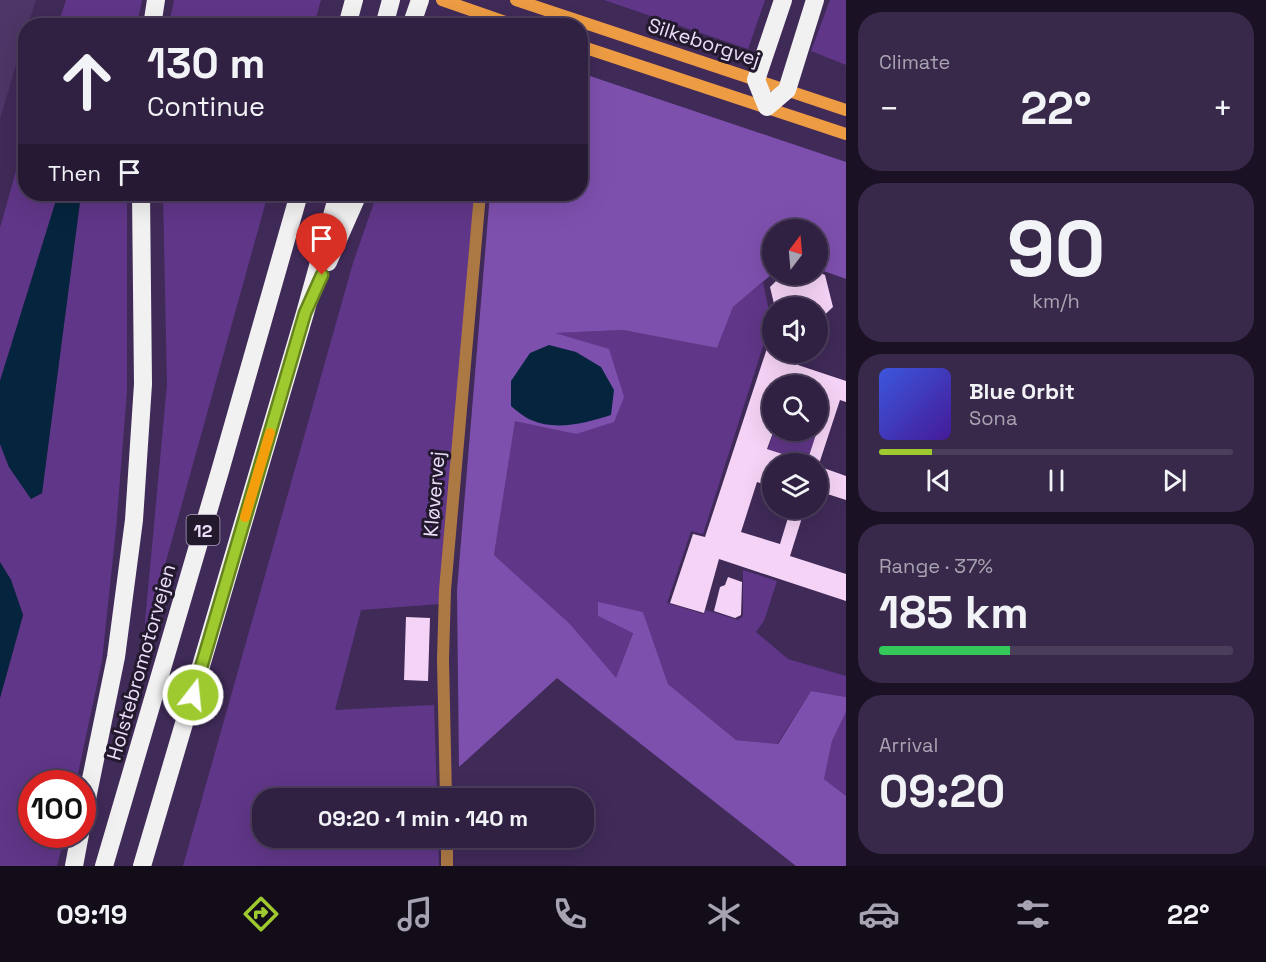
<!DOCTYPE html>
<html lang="en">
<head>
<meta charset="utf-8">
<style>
  :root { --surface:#302042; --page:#382849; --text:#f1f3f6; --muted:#a8a3b2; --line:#4b3e5b; --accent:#9eca2f }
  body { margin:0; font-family:"Space Grotesk",sans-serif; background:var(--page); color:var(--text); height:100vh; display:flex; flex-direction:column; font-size:22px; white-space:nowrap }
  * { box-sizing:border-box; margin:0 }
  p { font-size:20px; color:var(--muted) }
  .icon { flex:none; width:33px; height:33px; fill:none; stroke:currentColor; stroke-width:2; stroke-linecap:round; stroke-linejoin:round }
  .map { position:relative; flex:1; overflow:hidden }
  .drawer { display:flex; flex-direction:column; gap:12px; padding:12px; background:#1a1224; width:420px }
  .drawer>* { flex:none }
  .top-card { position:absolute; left:18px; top:18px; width:570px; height:183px; border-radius:24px; box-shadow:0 6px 24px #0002,0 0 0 2px var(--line); background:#302042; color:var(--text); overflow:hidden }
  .needle { width:39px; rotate:16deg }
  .controls { position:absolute; left:762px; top:219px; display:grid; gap:12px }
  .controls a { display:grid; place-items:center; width:66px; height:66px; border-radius:50%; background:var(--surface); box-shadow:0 6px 24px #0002,0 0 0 2px var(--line); font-size:30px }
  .speed { position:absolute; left:18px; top:770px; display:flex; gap:12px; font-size:30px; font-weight:700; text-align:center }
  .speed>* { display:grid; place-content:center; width:78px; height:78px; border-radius:50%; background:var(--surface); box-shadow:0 6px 24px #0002,0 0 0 2px var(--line); line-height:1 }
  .speed .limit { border:9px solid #d22; background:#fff; color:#111 }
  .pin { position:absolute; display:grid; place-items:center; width:51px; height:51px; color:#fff; margin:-62px -26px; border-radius:50% 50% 50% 0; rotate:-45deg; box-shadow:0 0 6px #0007 }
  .pin .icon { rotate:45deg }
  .me { position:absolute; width:66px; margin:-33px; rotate:16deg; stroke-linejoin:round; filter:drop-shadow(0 0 4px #0008) }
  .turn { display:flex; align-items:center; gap:21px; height:126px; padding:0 30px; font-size:27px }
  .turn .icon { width:78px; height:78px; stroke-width:2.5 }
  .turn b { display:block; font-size:42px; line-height:51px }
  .then { display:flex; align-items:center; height:57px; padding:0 30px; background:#0003; gap:12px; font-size:22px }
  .big { font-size:45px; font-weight:700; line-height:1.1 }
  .drawer .widget { flex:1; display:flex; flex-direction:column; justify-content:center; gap:9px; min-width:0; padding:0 21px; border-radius:24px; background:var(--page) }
  .drawer .dial { align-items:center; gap:0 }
  .dial b { font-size:78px; line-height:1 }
  .song { display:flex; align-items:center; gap:18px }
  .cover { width:72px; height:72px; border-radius:9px; background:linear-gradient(135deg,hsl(230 70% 55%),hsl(260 70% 35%)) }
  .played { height:6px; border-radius:3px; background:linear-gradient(90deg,var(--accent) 15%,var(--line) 15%) }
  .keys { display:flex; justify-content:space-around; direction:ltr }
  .heat { display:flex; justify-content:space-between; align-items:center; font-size:33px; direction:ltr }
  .charge { height:9px; border-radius:4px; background:linear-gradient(90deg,#34c759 37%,var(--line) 0) }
  .trip { position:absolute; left:252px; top:788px; width:342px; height:60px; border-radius:24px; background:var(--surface); box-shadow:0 6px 24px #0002,0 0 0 2px var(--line); font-weight:700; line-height:60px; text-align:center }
  .menu { display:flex; height:96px; justify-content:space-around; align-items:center; background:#130d1a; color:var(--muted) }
  .menu .icon { width:42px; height:42px }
  .menu .selected { color:var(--accent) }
  .menu b { font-size:27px; color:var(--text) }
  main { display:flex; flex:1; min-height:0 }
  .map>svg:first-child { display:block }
  .built { fill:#4e3668 }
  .green { fill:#603688 }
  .forest { fill:#7e50ae }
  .water { fill:#04253d }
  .building { fill:#f5d3f6; fill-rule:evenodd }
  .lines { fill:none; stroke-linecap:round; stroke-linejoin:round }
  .minor { stroke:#ac7945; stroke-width:12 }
  .secondary { stroke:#ed9c43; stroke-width:12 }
  .motorway { stroke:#f1f1f1; stroke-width:18 }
  .route-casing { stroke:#67831f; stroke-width:15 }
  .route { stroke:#9eca2f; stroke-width:10 }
  .slow { stroke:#f59e0b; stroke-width:10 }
  .labels { text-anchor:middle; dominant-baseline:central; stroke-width:6; stroke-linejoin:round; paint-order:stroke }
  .shield { fill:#22192d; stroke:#aea3bc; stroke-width:1.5 }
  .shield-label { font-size:18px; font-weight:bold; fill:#eadefa }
  .street-label { font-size:20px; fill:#eadefa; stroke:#22192d }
</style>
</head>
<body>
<main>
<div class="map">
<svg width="846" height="866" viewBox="0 0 846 866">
  <rect width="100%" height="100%" fill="#402a58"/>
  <polygon class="built" points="0,0 36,0 28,25 26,26 25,34 0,119"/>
  <g class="green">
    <polygon points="66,0 142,0 137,25 58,25"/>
    <polygon points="174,0 321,0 314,25 169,25"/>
    <polygon points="604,0 765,0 748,49"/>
    <polygon points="830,0 846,0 846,65 811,51"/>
    <polygon points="25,139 26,194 58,194 0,381 0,228"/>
    <polygon points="81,194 127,194 127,392 116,529 102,661 76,783 32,783 32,834 65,834 57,866 0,866 0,698 23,615 11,580 0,562 0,444 9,467 31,499 42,493"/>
    <polygon points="163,194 268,194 143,644 167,384"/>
    <polygon points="377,194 477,194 440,604 361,610 335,710 434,705 437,798 262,798 262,837 438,837 439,866 183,866 353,263"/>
    <polygon points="763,282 771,321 703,534 691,531 667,603 704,614 706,610 738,620 743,616 743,570 777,581 764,621 756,632 788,659 846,676 846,697 811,691 777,744 736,740 668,684 643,612 598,603 598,616 633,632 616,679 570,624 494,555 515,420 576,434 553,333 623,330 717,348 733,307"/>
    <polygon points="774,431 817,431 807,462 768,449"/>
    <polygon points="846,712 846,796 824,779 832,741"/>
  </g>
  <polygon class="forest" points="581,73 846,162 846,279 818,269 818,230 772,230 772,274 733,307 717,348 623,330 555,333 609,349 624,397 614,422 576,434 515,421 494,555 570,624 616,678 633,633 598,616 598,602 643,612 668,684 736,740 778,744 811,691 846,697 846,712 832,741 824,779 846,796 846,866 796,866 557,678 459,767 457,590 490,194 580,194"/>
  <g class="water">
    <polygon points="58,194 81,194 42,493 31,499 9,467 0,444 0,381"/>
    <path d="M549 345 576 352 601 367 614 390 611 415C586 423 556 431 531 420 524 417 517 411 511 406V381L530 353Z"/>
    <polygon points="0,562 11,580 23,615 0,698"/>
  </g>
  <g class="building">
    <polygon points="818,272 825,275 833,307 818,321 818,308 775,308 770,287 783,274 818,274"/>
    <path d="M772 333V352H802L798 365 846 381V402L840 400 819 464H772V487L757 482 741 532 780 544 791 508H805L790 556 846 574V601L719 559 704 613 670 603 693 534 705 537ZM772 386H818V417L821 419 807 462 767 449 774 430Z"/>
    <polygon points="818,466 846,476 846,500 818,491"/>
    <polygon points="728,577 742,582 741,615 735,618 714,611 720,587 725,585"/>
    <polygon points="406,617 430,618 428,681 404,680"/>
  </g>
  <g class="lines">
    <g class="minor">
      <polyline points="446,798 443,659 445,590 480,194"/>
      <polyline points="447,837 447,866"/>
    </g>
    <g class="secondary">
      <polyline points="442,0 517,26"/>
      <polyline points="516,0 846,110"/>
      <polyline points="580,46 846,134"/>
    </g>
    <g class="motorway">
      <polyline points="783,0 756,80 767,107 787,90 815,0"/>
      <polyline points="152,26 156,0"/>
      <polyline points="347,26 354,0"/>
      <polyline points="384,26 391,0"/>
      <polyline points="411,26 420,0"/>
      <polyline points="328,262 358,194"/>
      <polyline points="82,823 116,657 134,520 143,384 141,194"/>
      <polyline points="74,866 80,834"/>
      <polyline points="104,866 220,471 299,194"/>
      <polyline points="142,866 305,313 338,194"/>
    </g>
  </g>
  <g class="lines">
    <defs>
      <polyline id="route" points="193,695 305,313 322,275"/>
    </defs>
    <use href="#route" class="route-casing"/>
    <use href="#route" class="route"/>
    <polyline class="slow" points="245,517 270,433"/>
  </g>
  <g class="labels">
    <rect class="shield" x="186.5" y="515" width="33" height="30" rx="4.5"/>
    <g class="shield-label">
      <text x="203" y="530">12</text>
    </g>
    <g class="street-label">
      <text transform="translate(704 42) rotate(18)">Silkeborgvej</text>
      <text transform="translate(434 494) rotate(-85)">Kløvervej</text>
      <text transform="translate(141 662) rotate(-74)">Holstebromotorvejen</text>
    </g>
  </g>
</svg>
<div class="controls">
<a><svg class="needle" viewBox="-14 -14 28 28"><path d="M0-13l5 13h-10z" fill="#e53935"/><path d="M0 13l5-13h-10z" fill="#a8a3b2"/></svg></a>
<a><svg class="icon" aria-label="sound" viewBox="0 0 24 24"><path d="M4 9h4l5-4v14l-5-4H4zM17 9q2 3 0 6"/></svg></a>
<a><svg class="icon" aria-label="search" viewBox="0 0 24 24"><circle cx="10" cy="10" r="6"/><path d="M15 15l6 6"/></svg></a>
<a><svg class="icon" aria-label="layers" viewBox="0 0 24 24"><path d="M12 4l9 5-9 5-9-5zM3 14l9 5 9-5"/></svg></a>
</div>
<div class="speed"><div class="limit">100</div></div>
<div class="pin" style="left:322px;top:275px;background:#d93025"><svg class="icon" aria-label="arrive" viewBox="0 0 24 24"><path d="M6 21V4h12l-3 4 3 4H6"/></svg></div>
<svg class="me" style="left:193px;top:695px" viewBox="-20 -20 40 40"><circle r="17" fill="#9eca2f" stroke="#fff" stroke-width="3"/><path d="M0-11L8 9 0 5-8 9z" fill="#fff"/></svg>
<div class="trip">09:20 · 1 min · 140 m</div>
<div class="top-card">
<div class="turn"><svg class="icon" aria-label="ahead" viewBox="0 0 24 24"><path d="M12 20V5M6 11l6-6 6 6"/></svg><div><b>130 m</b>Continue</div></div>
<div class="then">Then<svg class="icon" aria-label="arrive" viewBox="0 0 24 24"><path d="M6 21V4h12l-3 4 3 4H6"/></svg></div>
</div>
</div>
<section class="drawer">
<div class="widget"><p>Climate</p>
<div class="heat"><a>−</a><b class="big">22°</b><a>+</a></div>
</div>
<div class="widget dial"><b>90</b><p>km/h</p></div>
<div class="widget">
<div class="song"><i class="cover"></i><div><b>Blue Orbit</b><p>Sona</p></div></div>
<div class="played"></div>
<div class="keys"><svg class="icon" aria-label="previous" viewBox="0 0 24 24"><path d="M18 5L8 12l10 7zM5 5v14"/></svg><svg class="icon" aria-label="pause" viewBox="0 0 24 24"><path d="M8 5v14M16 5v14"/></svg><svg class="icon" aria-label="next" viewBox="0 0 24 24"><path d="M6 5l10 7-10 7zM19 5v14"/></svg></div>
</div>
<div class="widget"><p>Range · 37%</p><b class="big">185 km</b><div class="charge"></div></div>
<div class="widget"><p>Arrival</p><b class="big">09:20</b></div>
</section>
</main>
<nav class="menu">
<b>09:19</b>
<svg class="icon selected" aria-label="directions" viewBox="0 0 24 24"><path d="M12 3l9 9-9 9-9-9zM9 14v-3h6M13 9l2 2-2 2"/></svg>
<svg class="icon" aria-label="music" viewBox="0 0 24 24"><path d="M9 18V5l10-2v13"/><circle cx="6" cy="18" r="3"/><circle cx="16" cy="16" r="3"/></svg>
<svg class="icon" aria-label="phone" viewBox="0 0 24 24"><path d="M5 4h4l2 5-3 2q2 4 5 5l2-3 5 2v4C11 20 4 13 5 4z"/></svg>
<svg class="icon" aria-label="climate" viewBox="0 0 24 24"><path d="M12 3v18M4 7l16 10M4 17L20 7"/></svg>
<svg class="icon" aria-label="car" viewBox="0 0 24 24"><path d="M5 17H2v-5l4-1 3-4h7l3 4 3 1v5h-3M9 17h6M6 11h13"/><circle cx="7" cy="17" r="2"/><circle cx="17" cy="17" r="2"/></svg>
<svg class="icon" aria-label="filters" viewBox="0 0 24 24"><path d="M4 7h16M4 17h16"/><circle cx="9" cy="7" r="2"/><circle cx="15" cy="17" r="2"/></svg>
<b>22°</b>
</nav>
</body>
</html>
